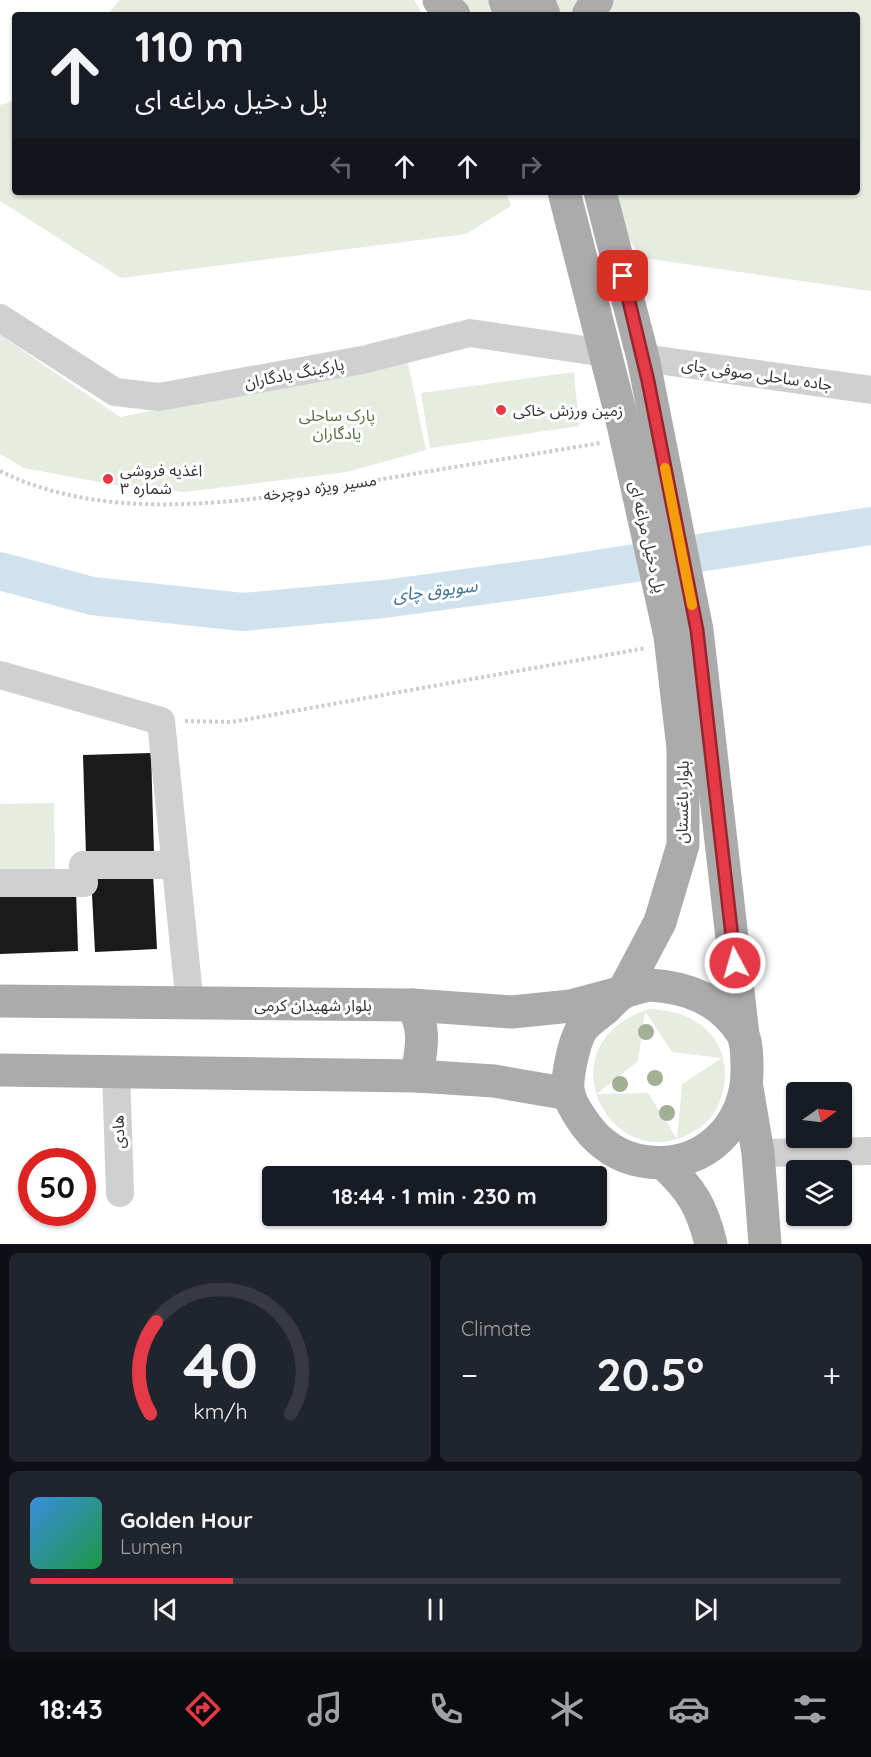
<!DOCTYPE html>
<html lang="en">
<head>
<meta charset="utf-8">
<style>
  :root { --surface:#171b24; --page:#20242c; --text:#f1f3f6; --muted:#9ea1a6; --line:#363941; --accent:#e63946 }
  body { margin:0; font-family:Quicksand,"Noto Sans Arabic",sans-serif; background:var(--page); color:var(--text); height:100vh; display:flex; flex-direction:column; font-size:22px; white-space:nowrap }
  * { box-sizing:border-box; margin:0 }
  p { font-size:20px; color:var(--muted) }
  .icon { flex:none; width:33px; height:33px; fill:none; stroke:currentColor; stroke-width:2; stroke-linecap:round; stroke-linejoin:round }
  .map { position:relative; height:1244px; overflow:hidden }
  .side { display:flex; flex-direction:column; gap:9px; padding:9px; background:#0d0f14; flex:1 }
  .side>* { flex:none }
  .guide { position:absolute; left:12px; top:12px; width:848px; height:183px; border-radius:6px; box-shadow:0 2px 4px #0004; background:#171b24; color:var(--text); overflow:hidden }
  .needle { width:39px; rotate:76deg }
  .fabs { position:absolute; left:786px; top:1082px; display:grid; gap:12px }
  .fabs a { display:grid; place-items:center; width:66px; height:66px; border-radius:6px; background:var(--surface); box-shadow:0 2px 4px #0004; font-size:30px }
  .speed { position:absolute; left:18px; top:1148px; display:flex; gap:12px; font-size:30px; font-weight:700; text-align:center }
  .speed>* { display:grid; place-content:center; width:78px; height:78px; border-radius:50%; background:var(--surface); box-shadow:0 2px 4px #0004; line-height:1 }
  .speed .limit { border:9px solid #d22; background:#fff; color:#111 }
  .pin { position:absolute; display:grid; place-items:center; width:51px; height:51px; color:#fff; margin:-26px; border-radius:12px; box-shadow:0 3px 9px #0006 }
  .me { position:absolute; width:66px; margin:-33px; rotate:354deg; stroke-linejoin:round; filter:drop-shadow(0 0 4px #0008) }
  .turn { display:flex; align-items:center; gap:21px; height:126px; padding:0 24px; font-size:27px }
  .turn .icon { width:78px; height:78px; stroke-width:2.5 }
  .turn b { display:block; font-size:42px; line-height:51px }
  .lanes { display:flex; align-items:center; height:57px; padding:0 24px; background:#0003; justify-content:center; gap:30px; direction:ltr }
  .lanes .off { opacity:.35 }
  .big { font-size:45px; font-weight:700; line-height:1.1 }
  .side .widget { flex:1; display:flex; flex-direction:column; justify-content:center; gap:9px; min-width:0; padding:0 21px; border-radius:9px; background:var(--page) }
  .side .dial { align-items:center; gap:0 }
  .dial svg { height:156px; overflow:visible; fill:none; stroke:var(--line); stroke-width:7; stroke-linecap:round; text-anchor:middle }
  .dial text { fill:var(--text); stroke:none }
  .song { display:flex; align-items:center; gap:18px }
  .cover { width:72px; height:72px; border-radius:9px; background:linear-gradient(135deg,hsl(210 70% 55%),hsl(140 70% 35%)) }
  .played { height:6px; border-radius:3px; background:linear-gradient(90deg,var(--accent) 25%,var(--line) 25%) }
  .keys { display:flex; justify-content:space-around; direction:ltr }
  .heat { display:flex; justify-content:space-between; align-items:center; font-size:33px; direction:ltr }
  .side .tiles { flex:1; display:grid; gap:9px; grid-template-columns:1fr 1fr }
  .widget:last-child { grid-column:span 2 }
  .trip { position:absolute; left:262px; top:1166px; width:345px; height:60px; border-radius:6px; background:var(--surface); box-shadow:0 2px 4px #0004; font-weight:700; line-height:60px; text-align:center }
  .dock { display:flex; height:96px; justify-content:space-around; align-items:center; background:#090b0e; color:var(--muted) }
  .dock .icon { width:42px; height:42px }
  .dock .on { color:var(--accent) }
  .dock b { font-size:27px; color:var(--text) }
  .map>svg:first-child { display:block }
  .green { fill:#e6ecdf; fill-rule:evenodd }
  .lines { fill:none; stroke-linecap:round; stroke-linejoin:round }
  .river { stroke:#cfe2ee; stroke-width:38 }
  .building { fill:#1a1a1a }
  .path { stroke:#cdcdcd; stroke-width:4; stroke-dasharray:3 3; stroke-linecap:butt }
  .minor { stroke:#d0d0d0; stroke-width:28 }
  .major { stroke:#ababab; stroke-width:33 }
  .tree { fill:#a2b095 }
  .route-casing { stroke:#96252e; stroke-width:15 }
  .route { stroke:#e63946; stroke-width:10 }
  .slow { stroke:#f59e0b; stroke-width:10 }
  .poi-dot { fill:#e63946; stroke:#fff; stroke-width:2 }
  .labels { text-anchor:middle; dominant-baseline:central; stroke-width:6; stroke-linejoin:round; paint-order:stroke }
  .street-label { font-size:16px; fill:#333; stroke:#fff }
  .poi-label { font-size:16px; fill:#333; stroke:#fff; text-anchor:start }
  .park-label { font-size:16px; fill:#56703f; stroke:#fff }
  .water-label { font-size:18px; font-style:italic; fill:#3f7597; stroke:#fff }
</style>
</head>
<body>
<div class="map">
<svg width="871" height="1244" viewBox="0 0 871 1244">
  <rect width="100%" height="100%" fill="#fff"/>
  <g class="green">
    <polygon points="120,0 414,0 423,15 107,15"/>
    <polygon points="425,0 871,0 871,291 644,258 588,192 856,192 856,15 438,15"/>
    <polygon points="15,100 15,192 506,192 511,206 466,234 121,278 0,201 0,105"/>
    <polygon points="0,335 120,417 316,378 408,363 426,450 347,472 185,492 115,485 24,468 0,454"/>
    <polygon points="574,372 579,426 430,448 421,393"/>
    <polygon points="54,803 55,872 0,873 0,804"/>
    <path d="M649 1009C705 1010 741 1051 718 1106 712 1119 701 1128 689 1134 608 1176 542 1043 649 1009ZM645 1011 672 1052 722 1058 682 1084 677 1139 648 1093 597 1094 638 1061Z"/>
  </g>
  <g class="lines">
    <polyline class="river" points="0,571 92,596 243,612 384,599 546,577 871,526"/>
  </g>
  <g class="building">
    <polygon points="151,753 154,853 86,855 83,755"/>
    <polygon points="153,873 157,949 95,952 91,876"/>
    <polygon points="76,890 78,951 0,954 0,893"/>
  </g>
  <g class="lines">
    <g class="path">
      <path d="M0 471C116 529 267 498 389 478 459 466 530 455 600 443"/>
      <polyline points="185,721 232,722 646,648"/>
    </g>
    <g class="minor">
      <polyline points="0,318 115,392 159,397 362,360 470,333 605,353"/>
      <polyline points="643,358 871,390"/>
      <polyline points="0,675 161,721 190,1005"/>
      <polyline points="0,883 84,883 83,865 176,865"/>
      <polyline points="116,1071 120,1193"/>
      <polyline points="758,1153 871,1151"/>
    </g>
    <g class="major">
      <polyline points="439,0 454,15"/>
      <polyline points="505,0 510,15"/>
      <polyline points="538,0 544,15"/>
      <polyline points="588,15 597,0"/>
      <polyline points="600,192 643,358 697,630 743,1035"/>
      <path d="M649 985C687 987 720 999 742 1033 747 1042 747 1059 747 1069 748 1124 705 1168 649 1162 628 1160 608 1150 593 1134 585 1125 573 1108 569 1095 565 1082 574 1041 582 1029 588 1021 599 1014 606 1008 611 1003 617 996 623 993 630 989 641 987 649 985Z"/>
      <polyline points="0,1001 412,1005 512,1012 571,1006 623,992 660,922 683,845 683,748 670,636 620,411 564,192"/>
      <path d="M412 1005C427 1031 421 1048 417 1076"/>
      <polyline points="0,1070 417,1076 494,1081 569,1094"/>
      <polyline points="747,1088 758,1153 765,1244"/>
      <path d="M664 1164C692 1190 702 1207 711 1244"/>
    </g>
  </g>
  <g class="tree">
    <circle cx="646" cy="1032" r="8"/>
    <circle cx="655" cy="1078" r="8"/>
    <circle cx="620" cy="1084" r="8"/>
    <circle cx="667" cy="1113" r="8"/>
  </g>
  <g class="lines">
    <defs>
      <polyline id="route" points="623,276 648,381 697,630 735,963"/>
    </defs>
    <use href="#route" class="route-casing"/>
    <use href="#route" class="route"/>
    <polyline class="slow" points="665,468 692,605"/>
  </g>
  <g class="poi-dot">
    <circle cx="501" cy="410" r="6"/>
    <circle cx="108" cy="479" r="6"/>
  </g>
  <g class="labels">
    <g class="street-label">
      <text transform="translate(294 373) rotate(-11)">پارکینگ یادگاران</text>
      <text transform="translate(757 374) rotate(8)">جاده ساحلی صوفی چای</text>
      <text transform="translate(320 487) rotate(-8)">مسیر ویژه دوچرخه</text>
      <text transform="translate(648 537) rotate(77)">پل دخیل مراغه ای</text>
      <text transform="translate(682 802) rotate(-89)">بلوار باغستان</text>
      <text x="313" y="1005">بلوار شهیدان کرمی</text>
      <text transform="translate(118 1132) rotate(-92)">هادی</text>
    </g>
    <g class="poi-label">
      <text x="513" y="410">زمین ورزش خاکی</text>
      <text x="120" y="470">اغذیه فروشی<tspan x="120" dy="18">شماره ۳</tspan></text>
    </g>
    <g class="park-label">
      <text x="337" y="415">پارک ساحلی<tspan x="337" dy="18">یادگاران</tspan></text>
    </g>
    <g class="water-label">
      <text transform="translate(435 590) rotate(-7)">سویوق چای</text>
    </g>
  </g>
</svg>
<div class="fabs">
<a><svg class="needle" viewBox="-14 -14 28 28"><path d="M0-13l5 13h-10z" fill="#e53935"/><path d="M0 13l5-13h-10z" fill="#9ea1a6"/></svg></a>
<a><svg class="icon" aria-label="layers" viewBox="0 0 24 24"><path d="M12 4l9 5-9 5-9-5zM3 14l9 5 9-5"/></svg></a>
</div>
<div class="speed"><div class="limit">50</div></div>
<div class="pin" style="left:623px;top:276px;background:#d93025"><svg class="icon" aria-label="arrive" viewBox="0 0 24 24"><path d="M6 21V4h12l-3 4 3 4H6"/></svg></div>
<svg class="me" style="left:735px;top:963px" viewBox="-20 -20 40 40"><circle r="17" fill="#e63946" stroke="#fff" stroke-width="3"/><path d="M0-11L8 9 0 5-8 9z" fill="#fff"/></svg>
<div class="trip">18:44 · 1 min · 230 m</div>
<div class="guide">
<div class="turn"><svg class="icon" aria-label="ahead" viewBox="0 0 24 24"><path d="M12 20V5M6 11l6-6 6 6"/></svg><div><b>110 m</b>پل دخیل مراغه ای</div></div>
<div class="lanes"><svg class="icon off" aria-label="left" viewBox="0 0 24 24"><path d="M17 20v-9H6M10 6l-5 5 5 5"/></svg><svg class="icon" aria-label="ahead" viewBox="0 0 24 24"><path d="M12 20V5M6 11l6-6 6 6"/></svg><svg class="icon" aria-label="ahead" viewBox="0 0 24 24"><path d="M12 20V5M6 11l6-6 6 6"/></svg><svg class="icon off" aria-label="right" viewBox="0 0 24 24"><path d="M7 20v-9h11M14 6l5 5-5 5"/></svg></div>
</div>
</div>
<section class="side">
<div class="tiles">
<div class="widget dial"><svg viewBox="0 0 100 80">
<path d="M14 69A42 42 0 1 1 86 69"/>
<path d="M14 69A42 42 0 0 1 17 22" stroke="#e63946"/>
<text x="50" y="56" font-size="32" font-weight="700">40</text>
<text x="50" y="72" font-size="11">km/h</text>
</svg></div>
<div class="widget"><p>Climate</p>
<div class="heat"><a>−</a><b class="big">20.5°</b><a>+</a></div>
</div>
<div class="widget">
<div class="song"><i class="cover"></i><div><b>Golden Hour</b><p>Lumen</p></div></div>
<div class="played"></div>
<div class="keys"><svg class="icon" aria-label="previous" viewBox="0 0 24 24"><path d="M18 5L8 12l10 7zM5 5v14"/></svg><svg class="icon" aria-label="pause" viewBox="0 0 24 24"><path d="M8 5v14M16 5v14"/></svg><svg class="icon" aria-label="next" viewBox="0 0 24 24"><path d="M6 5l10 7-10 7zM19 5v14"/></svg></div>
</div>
</div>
</section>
<nav class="dock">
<b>18:43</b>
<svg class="icon on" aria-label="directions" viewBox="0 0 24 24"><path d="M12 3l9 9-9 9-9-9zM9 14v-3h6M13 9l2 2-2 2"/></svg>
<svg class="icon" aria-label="music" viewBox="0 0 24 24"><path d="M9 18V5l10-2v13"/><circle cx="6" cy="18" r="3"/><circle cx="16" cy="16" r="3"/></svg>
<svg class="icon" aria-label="phone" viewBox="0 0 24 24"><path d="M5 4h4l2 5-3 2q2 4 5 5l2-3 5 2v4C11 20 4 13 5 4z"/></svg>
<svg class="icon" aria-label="climate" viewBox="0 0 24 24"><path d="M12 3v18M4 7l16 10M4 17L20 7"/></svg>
<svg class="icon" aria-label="car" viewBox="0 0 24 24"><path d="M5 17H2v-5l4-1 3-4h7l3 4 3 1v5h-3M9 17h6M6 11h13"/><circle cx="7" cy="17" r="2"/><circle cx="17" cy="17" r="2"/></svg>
<svg class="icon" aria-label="filters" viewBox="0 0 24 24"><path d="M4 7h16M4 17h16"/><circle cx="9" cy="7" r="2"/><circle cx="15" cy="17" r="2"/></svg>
</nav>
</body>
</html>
